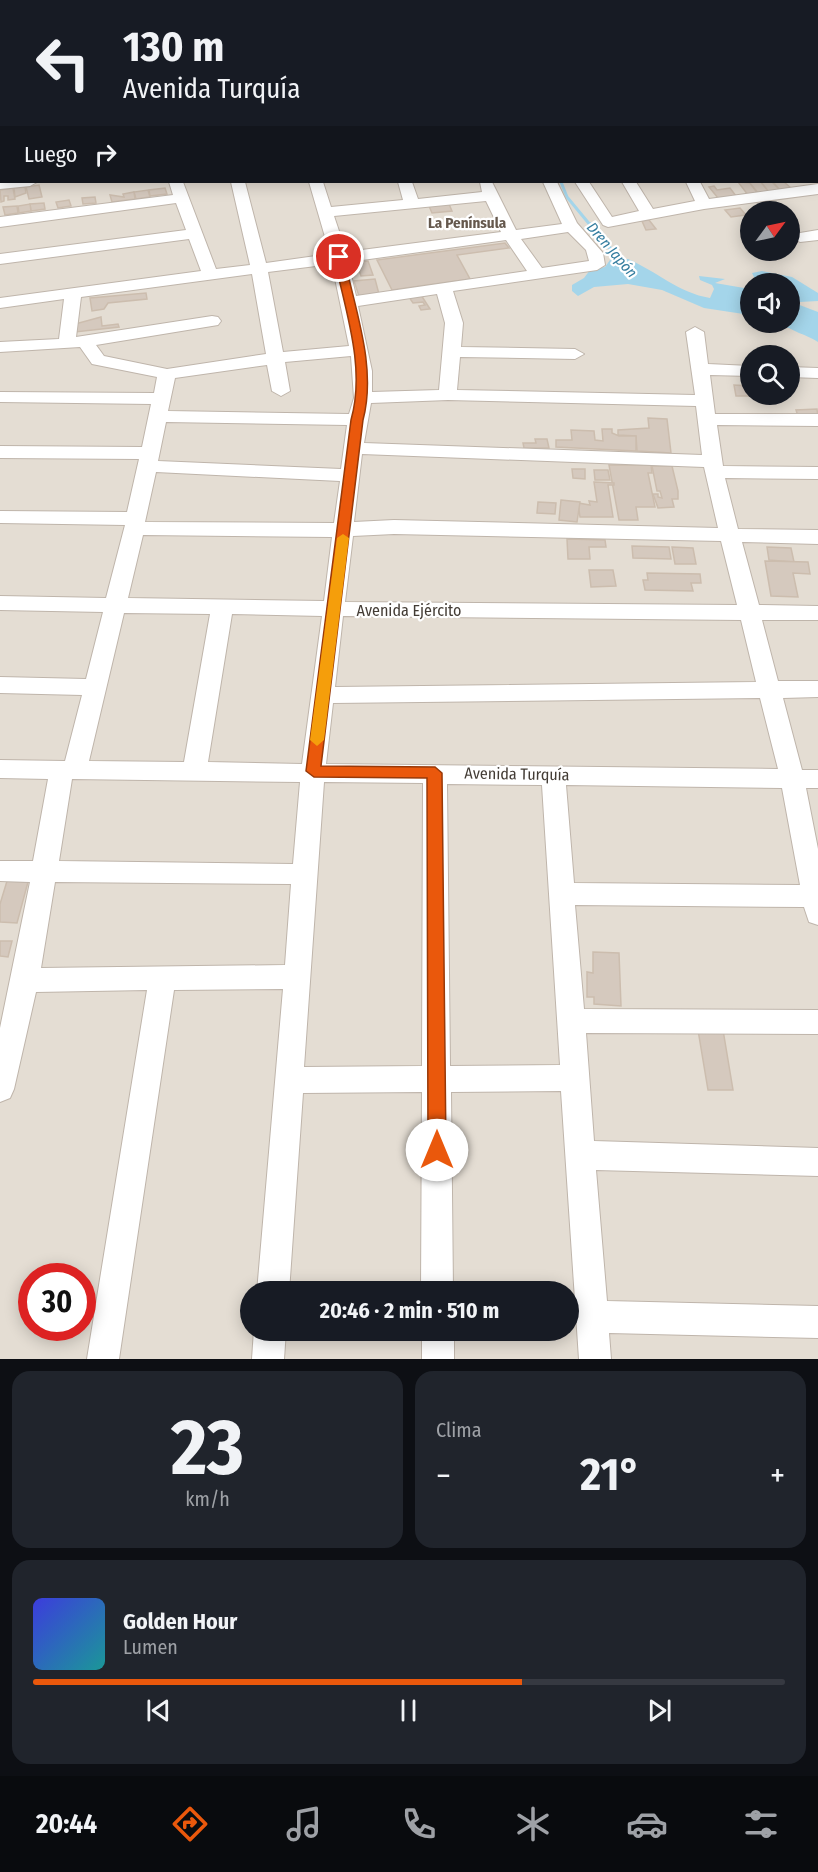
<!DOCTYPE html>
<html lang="es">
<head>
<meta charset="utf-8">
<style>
  :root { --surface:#171b24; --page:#20242c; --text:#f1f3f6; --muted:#9ea1a6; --line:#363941; --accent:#ea580c }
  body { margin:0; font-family:"Fira Sans Condensed",sans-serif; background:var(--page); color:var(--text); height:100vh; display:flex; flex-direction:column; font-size:22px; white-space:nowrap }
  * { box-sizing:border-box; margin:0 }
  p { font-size:20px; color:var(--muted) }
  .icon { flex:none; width:33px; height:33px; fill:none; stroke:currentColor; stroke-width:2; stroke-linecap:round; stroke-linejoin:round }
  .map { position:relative; height:1359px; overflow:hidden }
  .drawer { display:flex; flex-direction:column; gap:12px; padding:12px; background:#0d0f14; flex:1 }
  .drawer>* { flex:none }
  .top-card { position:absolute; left:0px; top:0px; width:819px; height:183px; box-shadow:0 3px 15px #0003; background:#171b24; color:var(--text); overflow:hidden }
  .needle { width:39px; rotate:57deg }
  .tools { position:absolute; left:740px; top:201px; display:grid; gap:12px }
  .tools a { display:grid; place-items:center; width:60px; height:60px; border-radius:50%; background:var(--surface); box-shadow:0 3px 15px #0003; font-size:30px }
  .speed { position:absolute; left:18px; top:1263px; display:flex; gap:12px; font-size:30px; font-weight:700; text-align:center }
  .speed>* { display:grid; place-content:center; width:78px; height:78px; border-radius:50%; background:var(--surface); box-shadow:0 3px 15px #0003; line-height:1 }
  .speed .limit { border:9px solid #d22; background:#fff; color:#111 }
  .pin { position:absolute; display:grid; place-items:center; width:51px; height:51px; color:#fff; margin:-26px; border:3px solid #fff; border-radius:50%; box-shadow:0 2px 6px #0007 }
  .me { position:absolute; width:66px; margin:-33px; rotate:0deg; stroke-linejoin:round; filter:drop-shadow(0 0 4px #0008) }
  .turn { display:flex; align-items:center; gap:21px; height:126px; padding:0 24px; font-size:27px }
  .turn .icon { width:78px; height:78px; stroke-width:2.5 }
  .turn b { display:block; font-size:42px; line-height:51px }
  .then { display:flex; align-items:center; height:57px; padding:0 24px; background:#0003; gap:12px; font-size:22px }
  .big { font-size:45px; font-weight:700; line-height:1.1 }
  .drawer .card { flex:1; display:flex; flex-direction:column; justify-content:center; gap:9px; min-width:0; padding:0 21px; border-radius:18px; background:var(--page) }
  .drawer .dial { align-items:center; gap:0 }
  .dial b { font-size:78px; line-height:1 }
  .song { display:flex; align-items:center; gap:18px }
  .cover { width:72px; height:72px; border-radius:9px; background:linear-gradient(135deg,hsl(240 70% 55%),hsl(180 70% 35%)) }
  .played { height:6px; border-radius:3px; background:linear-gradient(90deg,var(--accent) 65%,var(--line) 65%) }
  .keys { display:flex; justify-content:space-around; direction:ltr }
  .heat { display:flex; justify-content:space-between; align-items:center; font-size:33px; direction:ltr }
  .drawer .tiles { flex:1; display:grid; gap:12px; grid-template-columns:1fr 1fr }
  .card:last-child { grid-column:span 2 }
  .trip { position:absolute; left:240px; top:1281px; width:339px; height:60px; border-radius:30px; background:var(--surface); box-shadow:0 3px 15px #0003; font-weight:700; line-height:60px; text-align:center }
  .tabs { display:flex; height:96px; justify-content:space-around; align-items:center; background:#090b0e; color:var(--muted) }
  .tabs .icon { width:42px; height:42px }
  .tabs .selected { color:var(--accent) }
  .tabs b { font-size:27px; color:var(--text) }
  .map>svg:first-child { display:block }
  .residential { fill:#e4ddd3; fill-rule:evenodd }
  .water { fill:#a4d5ea }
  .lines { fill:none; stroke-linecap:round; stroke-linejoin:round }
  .stream-far1 { stroke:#a4d5ea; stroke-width:3 }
  .stream { stroke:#a4d5ea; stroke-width:4 }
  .building { fill:#d5c9be; stroke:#ccbdae; stroke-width:1.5 }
  .minor-casing { stroke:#bfb5ab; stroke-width:2 }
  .minor { fill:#fff; fill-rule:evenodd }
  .route { fill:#ea580c; stroke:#983908; stroke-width:1.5 }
  .slow { fill:#f59e0b }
  .labels { text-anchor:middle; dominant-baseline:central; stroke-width:4.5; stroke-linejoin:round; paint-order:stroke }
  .far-neighbourhood-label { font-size:15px; font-weight:bold; fill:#65584d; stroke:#fff }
  .far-water-label { font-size:15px; font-style:italic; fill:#347d9f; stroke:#fff }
  .street-label { font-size:16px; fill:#433c35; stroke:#fff }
</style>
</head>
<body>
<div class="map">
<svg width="818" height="1359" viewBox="0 0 818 1359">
  <rect width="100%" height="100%" fill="#f1ece4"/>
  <path class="residential" d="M0 0H818V1359H0ZM2 2H818V182H2ZM750 212H789V250H750ZM750 284H789V322H750ZM750 356H789V394H750ZM32 1276H82V1328H32ZM250 1292H568V1330H250Z"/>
  <g class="water">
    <path d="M628 259C656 271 679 293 710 298L714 289 712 285 700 280 699 276 725 279 715 283 744 288 750 292V297L745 296 744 298 750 300V306L747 308 750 315 704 308 662 290 628 284 594 287 578 296 572 291V285L584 278 590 270 605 267 610 260Z"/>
    <path d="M762 271 792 277 818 293V301L800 302 797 304 818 312V342C806 334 791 332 783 323L789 322V284L753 281 755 279 752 273Z"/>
  </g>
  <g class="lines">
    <polyline class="stream-far1" points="561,182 567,197 591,226"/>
    <g class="stream">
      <polyline points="590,224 623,264"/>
      <polyline points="776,322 789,326"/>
    </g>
  </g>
  <g class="building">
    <polygon points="738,182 750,183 758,194 748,195"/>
    <polygon points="749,182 761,182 769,192 759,194"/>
    <polygon points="761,182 772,182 780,190 769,192"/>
    <polygon points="773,182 784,182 791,188 780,190"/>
    <polygon points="39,185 42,197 29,199 26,187"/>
    <polygon points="714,186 717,190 730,188 736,196 718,198 709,187"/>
    <polygon points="25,187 26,193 15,197 14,188"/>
    <polygon points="13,188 15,199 8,200 8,196 4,196 4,201 1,202 0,190"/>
    <polygon points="165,188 167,194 150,196 149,190"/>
    <polygon points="148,190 150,197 136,199 134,192"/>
    <polygon points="134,192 135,199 112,202 110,195 124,197 123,194"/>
    <polygon points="95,197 96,203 83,204 82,198"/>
    <polygon points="69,200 71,206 58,208 56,202"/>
    <polygon points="44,203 45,209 31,211 30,204"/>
    <polygon points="30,204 31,211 19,213 18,206"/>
    <polygon points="449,204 452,211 432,213 429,206"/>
    <polygon points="17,206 18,213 5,215 3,207"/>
    <polygon points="740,208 746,215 731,217 725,210"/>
    <polygon points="649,220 656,229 646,230 642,221"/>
    <polygon points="505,243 509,248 457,255 470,279 392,290 377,260"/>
    <polygon points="368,261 373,275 361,276 359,270 347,271 344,264"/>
    <polygon points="375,279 379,294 359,296 354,281"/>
    <polygon points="146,293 147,299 108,303 104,309 92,311 90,298"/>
    <polygon points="421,295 430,309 421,310 419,306 425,305 423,302 413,303 409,297"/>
    <polygon points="101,317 102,326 118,324 119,327 75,332 75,324"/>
    <polygon points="734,385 750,386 751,396 736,396"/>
    <polygon points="817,409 818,419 799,419 796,410"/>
    <polygon points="648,418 667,419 671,453 637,451 636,436 618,435 618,430 649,428"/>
    <polygon points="602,429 612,429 612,433 619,436 636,436 636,451 556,447 556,440 572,440 571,430 594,431 595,440 603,441"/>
    <polygon points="535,439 547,439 549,448 524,448 523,443 536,443"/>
    <polygon points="609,465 651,465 652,473 648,473 655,507 636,507 638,520 619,520"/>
    <polygon points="652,466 672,466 678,491 678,499 672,499 674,507 658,508 653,494 658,494 658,497 662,498 660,491 657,491"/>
    <polygon points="572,469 585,469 585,479 573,478"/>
    <polygon points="594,470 608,470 610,480 595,480"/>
    <polygon points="594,482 614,483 614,485 608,485 613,517 580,517 578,503 590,505 589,501 597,502"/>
    <polygon points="561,500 580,502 577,522 559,520"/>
    <polygon points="538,502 556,503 555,514 537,513"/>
    <polygon points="567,539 605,540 606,547 589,547 590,559 568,559"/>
    <polygon points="632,546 669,547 671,559 633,558"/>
    <polygon points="672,547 693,548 696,564 675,564"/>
    <polygon points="767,547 791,548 794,562 769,560"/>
    <polygon points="765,561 808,562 810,574 793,573 798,597 771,596"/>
    <polygon points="589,570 613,570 616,586 591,587"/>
    <polygon points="647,573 700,574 701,583 691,583 693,591 645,590 643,580 648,580"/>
    <polygon points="7,881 28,882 17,923 0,922 0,904"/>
    <polygon points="0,941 12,941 8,957 0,956"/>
    <polygon points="593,952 619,953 621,1006 594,1004 594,997 587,997 587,972 593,973"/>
    <polygon points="698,1030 723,1030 733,1090 708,1090"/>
  </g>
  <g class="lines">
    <defs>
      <g id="minor">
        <polygon points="28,0 44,0 45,2 29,2"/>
        <polygon points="51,0 65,0 50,2"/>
        <polygon points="118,0 133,0 134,2 119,2"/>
        <rect x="204" y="0" width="12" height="2"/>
        <rect x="276" y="0" width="12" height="2"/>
        <polygon points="500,0 514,0 515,2 501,2"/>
        <polygon points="560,0 572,0 573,2 561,2"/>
        <rect x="624" y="0" width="12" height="2"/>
        <polygon points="667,0 679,0 680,2 668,2"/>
        <rect x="744" y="0" width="12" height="2"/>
        <polygon points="2,20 2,28 0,29 0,21"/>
        <rect x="0" y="58" width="2" height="8"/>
        <rect x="0" y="100" width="2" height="8"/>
        <rect x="0" y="148" width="2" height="8"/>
        <polygon points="0,181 2,182 37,182 30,186 0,189"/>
        <path d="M169 182H183L216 269 250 265 231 182H245L266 263 330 254 309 182H323L331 207 403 200 398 182H412L418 199 482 192 480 182H492L516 230 562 224 543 182H557L577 223 603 253 605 265 597 270 453 291 463 323 461 347 575 349 584 354 575 359 460 357 457 390 695 395 686 332 695 327 704 332 708 364 750 366V376L710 375 715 414H818V426L717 425 723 466 818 467V479L725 478 738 529 818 530V544L742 542 759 605 818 606V620H762L778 681H818V697L783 698 802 770H818V788H806L818 849V925L809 922 804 907 575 905 584 1009 818 1010V1034L586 1033 594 1141 818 1148V1176L596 1170 607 1301 818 1306V1338L609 1333 611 1359H579L561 1091 451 1092 453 1292H421L422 1092 303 1093 289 1292H257L283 989 174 990 119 1359H87L147 990 36 992 14 1089 10 1098 0 1102V1028L30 882 0 881V861H33L48 779 0 778V760L65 761 82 695 0 693V677L86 679 103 612 0 610V596L106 598 125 525 0 523V511L127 512 139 459 0 458V446L142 447 151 404 0 402V392L154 393 157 377 92 364 80 347 0 352V342L59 339 64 299 0 308V298L201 271 189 239 0 264V254L186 230 176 203 0 227V217L173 195ZM486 201 501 232 346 252 334 216ZM568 232 586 250 589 261 542 268 521 239ZM506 240 527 271 356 296 348 262ZM332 264 349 346 283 352 268 272ZM252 274 266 354 167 369 104 356 96 345 218 325 221 321 218 317 212 316 76 337 81 297ZM437 294 445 323 439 390 372 392V371L358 306ZM351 356 354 398 349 414 168 411 175 378 267 365 272 391 281 396 290 391 285 362ZM448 400 696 406 702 455 364 443 371 403ZM166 422 347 425 341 469 158 461ZM362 454 704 467 718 528 394 520 354 522ZM156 472 340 481 334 523 145 522ZM394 534 721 541 737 605 345 602 353 536ZM143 535 332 537 324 601 128 598ZM124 613 210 614 184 762 89 761ZM232 614 322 616 302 764 208 762ZM343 616 741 620 756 682 335 687ZM760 698 778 769 326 764 333 703ZM72 779 300 782 293 864 59 861ZM324 782 423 783 422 1066 304 1067ZM447 784 542 785 560 1065 450 1066ZM566 785 782 788 800 885 574 883ZM55 882 291 884 285 965 41 968Z"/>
        <polygon points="575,182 589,182 612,217 639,211 622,182 636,182 653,209 695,201 686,182 700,182 709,199 818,184 818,194 704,209 608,227 603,225"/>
        <polygon points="818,230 818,240 800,242 792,237 794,234"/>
        <polygon points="789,367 818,368 818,378 789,377"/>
        <polygon points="254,1330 286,1330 284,1359 252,1359"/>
        <rect x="422" y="1330" width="32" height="29"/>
      </g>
    </defs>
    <use href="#minor" class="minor-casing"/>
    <use href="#minor" class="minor"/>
  </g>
  <path class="route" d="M339 254 344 257C355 310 377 367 363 420L321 766 435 767 442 773 446 1150 443 1156 437 1158 430 1156 428 1150 427 778 314 777 306 771 351 420C366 367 345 310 334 257Z"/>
  <polygon class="slow" points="343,534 349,538 324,740 317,746 310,740 337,538"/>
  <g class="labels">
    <g class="far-neighbourhood-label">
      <text x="467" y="223">La Península</text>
    </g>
    <g class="far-water-label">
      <text transform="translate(612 250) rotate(49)">Dren Japón</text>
    </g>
    <g class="street-label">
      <text x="409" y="610">Avenida Ejército</text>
      <text transform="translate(517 774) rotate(1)">Avenida Turquía</text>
    </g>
  </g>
</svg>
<div class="tools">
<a><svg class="needle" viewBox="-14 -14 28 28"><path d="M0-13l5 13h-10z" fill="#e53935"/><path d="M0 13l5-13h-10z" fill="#9ea1a6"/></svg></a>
<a><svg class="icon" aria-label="sound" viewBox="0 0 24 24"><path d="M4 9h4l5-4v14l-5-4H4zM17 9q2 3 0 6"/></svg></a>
<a><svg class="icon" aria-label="search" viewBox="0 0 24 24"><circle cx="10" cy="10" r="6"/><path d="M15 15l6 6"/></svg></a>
</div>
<div class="speed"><div class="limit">30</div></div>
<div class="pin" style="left:339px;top:257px;background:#d93025"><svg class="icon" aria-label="arrive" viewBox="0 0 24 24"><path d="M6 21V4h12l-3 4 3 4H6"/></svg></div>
<svg class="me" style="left:437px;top:1150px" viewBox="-20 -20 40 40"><circle r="19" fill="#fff"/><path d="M0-13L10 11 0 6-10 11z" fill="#ea580c"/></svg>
<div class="trip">20:46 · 2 min · 510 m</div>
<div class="top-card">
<div class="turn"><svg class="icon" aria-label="left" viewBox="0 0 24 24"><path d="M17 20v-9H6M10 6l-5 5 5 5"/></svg><div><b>130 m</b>Avenida Turquía</div></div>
<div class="then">Luego<svg class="icon" aria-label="right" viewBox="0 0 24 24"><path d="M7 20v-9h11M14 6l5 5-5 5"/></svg></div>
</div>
</div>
<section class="drawer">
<div class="tiles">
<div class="card dial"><b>23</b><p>km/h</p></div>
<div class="card"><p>Clima</p>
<div class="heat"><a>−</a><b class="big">21°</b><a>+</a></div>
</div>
<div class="card">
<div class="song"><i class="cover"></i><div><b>Golden Hour</b><p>Lumen</p></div></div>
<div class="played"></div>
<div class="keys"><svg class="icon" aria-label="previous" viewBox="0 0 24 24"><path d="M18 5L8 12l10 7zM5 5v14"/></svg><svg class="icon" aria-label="pause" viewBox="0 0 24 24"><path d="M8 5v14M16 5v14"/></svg><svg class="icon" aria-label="next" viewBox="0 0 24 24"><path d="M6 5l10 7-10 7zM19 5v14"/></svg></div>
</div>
</div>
</section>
<nav class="tabs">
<b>20:44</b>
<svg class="icon selected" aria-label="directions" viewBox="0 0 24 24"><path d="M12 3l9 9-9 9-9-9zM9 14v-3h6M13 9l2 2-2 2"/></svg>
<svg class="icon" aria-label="music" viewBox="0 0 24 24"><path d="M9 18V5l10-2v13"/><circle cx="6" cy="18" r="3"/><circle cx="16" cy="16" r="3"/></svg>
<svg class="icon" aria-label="phone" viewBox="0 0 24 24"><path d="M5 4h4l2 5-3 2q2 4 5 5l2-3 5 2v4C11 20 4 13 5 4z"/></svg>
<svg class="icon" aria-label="climate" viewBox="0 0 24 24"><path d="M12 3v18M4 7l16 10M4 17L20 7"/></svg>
<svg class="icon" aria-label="car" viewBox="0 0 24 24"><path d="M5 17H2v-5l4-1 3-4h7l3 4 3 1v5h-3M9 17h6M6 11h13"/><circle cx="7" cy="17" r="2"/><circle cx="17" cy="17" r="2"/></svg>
<svg class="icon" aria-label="filters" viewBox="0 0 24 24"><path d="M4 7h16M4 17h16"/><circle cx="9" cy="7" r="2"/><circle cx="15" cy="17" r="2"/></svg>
</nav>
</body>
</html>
